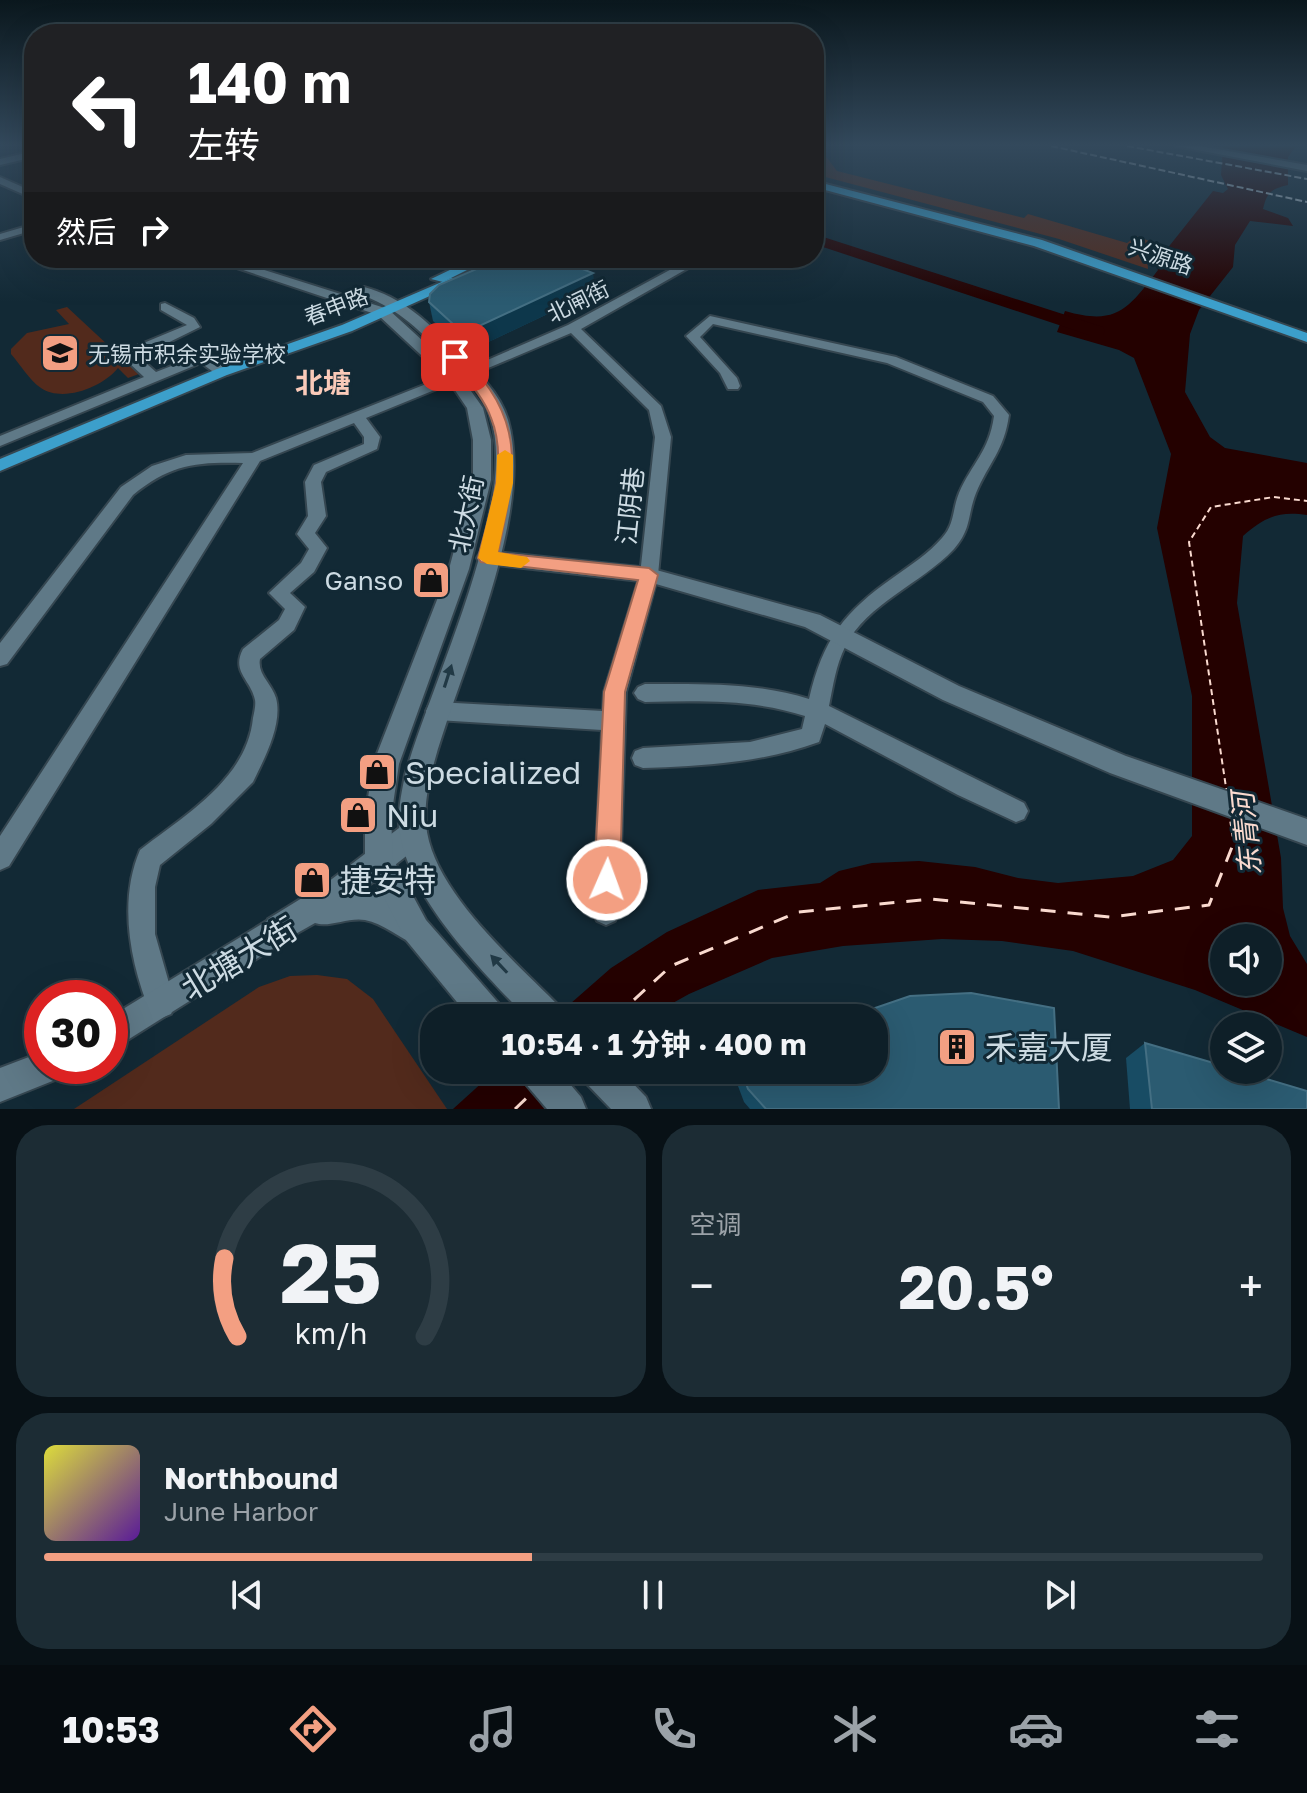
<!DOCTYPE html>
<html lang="zh">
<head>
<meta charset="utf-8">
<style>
  :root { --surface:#0e1f28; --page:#1c2c34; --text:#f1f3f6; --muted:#9ba2a8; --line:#2e3d45; --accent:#f39f82 }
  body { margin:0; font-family:"Golos Text","Noto Sans SC",sans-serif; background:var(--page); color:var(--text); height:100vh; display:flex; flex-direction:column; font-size:30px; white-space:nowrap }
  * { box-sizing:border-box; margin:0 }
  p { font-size:26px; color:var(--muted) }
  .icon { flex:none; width:44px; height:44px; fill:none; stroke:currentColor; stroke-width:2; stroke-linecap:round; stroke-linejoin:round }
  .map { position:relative; height:1109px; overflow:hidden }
  .panel { display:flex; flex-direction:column; gap:16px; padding:16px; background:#081116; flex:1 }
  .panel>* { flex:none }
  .banner { position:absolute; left:24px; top:24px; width:800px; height:244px; border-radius:32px; box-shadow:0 8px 32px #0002,0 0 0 2px var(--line); background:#202124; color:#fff; overflow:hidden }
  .buttons { position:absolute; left:1210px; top:924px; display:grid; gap:16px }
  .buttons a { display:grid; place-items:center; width:72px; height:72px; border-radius:50%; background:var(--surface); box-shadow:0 8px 32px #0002,0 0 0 2px var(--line); font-size:40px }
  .speed { position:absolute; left:24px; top:980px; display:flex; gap:16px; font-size:40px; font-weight:700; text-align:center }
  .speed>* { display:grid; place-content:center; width:104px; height:104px; border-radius:50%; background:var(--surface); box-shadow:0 8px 32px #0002,0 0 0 2px var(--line); line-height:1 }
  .speed .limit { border:12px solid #d22; background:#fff; color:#111 }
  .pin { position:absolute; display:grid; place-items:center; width:68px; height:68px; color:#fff; margin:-34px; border-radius:16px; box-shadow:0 4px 12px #0006 }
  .me { position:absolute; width:88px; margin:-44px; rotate:2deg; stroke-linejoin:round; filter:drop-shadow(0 0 6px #0008) }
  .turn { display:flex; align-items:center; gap:28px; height:168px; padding:0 32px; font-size:36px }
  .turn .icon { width:104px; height:104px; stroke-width:2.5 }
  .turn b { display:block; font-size:56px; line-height:68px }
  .then { display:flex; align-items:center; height:76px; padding:0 32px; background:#0003; gap:16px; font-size:30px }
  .big { font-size:60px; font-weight:700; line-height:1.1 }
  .panel .card { flex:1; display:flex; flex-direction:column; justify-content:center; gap:12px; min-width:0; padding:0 28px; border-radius:32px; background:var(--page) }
  .panel .dial { align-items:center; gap:0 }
  .dial svg { height:208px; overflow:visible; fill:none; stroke:var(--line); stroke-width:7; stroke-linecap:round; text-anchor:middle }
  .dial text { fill:var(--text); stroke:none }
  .song { display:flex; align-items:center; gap:24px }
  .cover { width:96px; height:96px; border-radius:12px; background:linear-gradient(135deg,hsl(60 70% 55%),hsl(270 70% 35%)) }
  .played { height:8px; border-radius:4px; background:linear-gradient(90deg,var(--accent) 40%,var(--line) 40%) }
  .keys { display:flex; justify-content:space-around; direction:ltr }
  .heat { display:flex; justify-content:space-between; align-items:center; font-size:44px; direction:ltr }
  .panel .tiles { flex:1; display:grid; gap:16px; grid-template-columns:1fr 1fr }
  .card:last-child { grid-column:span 2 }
  .trip { position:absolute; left:420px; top:1004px; width:468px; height:80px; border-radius:32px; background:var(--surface); box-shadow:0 8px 32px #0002,0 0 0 2px var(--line); font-weight:700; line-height:80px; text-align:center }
  .tabs { display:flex; height:128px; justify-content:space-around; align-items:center; background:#060c10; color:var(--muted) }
  .tabs .icon { width:56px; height:56px }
  .tabs .active { color:var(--accent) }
  .tabs b { font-size:36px; color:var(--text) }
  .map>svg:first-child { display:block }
  .green { fill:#522a1c }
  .water { fill:#240100; fill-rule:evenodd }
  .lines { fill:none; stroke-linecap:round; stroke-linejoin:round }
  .river { fill:#240100; fill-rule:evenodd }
  .ferry-far1 { stroke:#fadacf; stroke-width:2; stroke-dasharray:6 4; stroke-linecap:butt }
  .ferry { stroke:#fadacf; stroke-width:3; stroke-dasharray:15 12; stroke-linecap:butt }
  .minor-casing { stroke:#354650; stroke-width:4 }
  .tertiary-casing { stroke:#354650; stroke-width:4 }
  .secondary-casing { stroke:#354650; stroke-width:4 }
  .primary-casing { stroke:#354650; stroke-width:4 }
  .minor { fill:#5f7987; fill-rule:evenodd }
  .tertiary { fill:#5f7987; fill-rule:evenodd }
  .secondary { fill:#5f7987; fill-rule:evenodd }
  .primary { fill:#3c9fcb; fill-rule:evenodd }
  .rail { stroke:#b8c7d0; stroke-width:2; stroke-dasharray:7 3; stroke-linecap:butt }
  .wall { fill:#184c64 }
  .shaded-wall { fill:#0d374b }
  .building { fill:#2b5b71; stroke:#446f83; stroke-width:2 }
  .oneway { fill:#213945 }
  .route { fill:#f39f82; stroke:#9e6754; stroke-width:2 }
  .slow { fill:#f59e0b }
  .labels { text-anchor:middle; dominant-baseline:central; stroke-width:6; stroke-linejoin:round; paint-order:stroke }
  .far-street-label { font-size:22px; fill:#cddbe3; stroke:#122935 }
  .far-poi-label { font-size:22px; fill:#cddbe3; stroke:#122935; text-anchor:start }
  .street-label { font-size:26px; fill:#cddbe3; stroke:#122935 }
  .poi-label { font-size:26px; fill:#cddbe3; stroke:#122935; text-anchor:end }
  .far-district-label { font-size:28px; font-weight:bold; fill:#facab9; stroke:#122935 }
  .water-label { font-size:28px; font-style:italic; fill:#fadacf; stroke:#122935 }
  .near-poi-label { font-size:32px; fill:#cddbe3; stroke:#122935; text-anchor:start }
  .near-street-label { font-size:32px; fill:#cddbe3; stroke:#122935 }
</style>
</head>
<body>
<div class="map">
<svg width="1307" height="1109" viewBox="0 0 1307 1109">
  <rect width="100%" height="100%" fill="#122935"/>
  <g class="green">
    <polygon points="814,146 818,146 837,171 1024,218 1028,214 1127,243 1136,236 1157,244 1147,256 1148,269 1059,239 814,174"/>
    <path d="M67 307 139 374 128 378 118 368C103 387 63 403 41 388 29 380 20 364 11 354V349L27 333 69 324 56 310Z"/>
    <polygon points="317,975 347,979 373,999 447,1109 74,1109 259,987 290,976"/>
  </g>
  <g class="water">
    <path d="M1223 146H1296L1288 157V185C1271 189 1267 192 1263 209L1288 218 1293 226 1250 221 1235 245 1233 267 1199 310 1190 334 1185 392 1210 437 1225 448 1307 463V515C1278 511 1265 517 1243 536L1237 603 1281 858 1283 908 1290 936 1307 964V1037L1195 990 1073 951 1002 941 942 939 843 946 772 958 689 994 646 1018H554L611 968 667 932 758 890 820 883 839 871 872 863 919 861 975 867 1018 878 1058 883 1133 876 1173 860 1192 836V696L1157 528 1171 454 1134 358 1119 350 1057 332 1065 311C1117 326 1128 309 1158 270L1155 264 1213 191 1223 193 1228 189 1221 175ZM1224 938H1268V982H1224Z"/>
    <polygon points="496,1070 581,1070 544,1109 453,1109"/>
  </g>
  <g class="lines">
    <polygon class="river" points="814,234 1103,327 1105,331 1103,335 1089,335 814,244"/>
    <polyline class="ferry-far1" points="1227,794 1189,542 1211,507 1274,497 1307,501"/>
    <g class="ferry">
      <polyline points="614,1018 671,966 798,912 931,899 1110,917 1209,905 1234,842 1230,816"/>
      <polyline points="515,1109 534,1091"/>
    </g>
    <defs>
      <g id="minor">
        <polygon points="34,224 34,230 0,240 0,234"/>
        <polygon points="692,258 706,258 581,329 661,406 671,437 658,575 626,692 619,912 615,921 606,925 597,921 593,912 602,730 437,720 429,717 426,711 429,705 437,702 603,711 604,692 640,575 655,437 649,410 571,333 474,374 469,375 462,371 568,325"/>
        <polygon points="165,303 194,318 200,327 139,357 156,372 202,354 222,365 222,371 212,371 201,363 0,446 0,436 144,377 126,360 126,354 134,347 187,325 161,310 161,304"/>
        <path d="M710 316 896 357 993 396 1009 415C1004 451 989 462 976 493 967 516 972 528 954 549 921 584 867 603 845 647 836 665 833 686 829 706L1024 803 1028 811 1024 819 1016 822 958 795 825 724 819 742C761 763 704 766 643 768L635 765 632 758 635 751 643 748 750 742 802 729 805 716C754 699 698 701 645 702L638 699 634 693 638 687 645 684C699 684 756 682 809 699 823 639 844 612 894 577 911 565 928 554 942 538 955 524 952 510 959 493 972 463 989 452 994 416L983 402 887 363 713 324 700 337 737 378 740 386 738 389H728L720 373 686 336Z"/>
        <path d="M454 373 459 374V380L366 418 380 437 377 449 326 472 321 482 326 516 315 533 327 548 314 572 290 593 305 607 294 630 260 659C257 674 272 684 276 698 283 724 264 759 253 782L211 824 160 865 155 887V934L175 1004 171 1014 161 1018 151 1014C130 964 118 901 140 850 185 815 247 779 253 718 254 713 256 705 255 700 251 680 231 672 243 649L279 620 285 609 269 593 301 563 309 549 297 534 308 516 305 482 314 465 364 444V437L354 423 260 461 9 866 0 870V836L243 463C196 462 171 464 133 495L7 664 0 666V643L121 487 152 466 186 455 252 453Z"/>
      </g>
      <g id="tertiary">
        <polygon points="34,151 34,157 0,165 0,159"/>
        <polygon points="487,551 649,568 820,615 959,686 1126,756 1307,819 1307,845 1110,773 943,700 805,627 649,582 480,563 477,558 480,553"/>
        <path d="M413 821 423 825 427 834 423 843 363 890C385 895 422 908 431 930L426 940 416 945C399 938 383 923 365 920 348 917 329 928 315 923L278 944 268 939 263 929 268 919 328 882 403 825Z"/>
      </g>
      <g id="secondary">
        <polygon points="1176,146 1200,146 1307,165 1307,171"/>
        <polygon points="0,177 34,192 34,199 0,184"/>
        <polygon points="207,258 226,258 388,309 459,374 483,408 491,440 491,480 469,569 399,764 391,818 393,859 426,920 502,1007 507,1018 470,1018 406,940 365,861 365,818 373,764 449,569 473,480 473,440 467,408 448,380 378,315"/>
        <path d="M364 287C402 297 427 321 453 348 474 368 500 392 508 420 535 515 460 669 434 763 429 782 424 803 426 824 431 890 516 962 560 1007L565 1018H527C482 970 403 894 399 824 398 808 402 791 405 775 430 685 520 503 490 416 482 391 460 372 442 354 417 327 394 306 359 294L357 291Z"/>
        <polygon points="278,914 288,919 293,929 288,939 110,1051 110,1017"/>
        <polygon points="42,1052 42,1066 64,1066 60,1078 0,1102 0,1068"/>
        <polygon points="520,1070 558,1070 581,1097 586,1109 547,1109 524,1082"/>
        <polygon points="581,1070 620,1070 646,1097 651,1109 611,1109 585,1082"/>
      </g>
      <g id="primary">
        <polygon points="814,181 1042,240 1307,333 1307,342 1034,246 814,187"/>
        <polygon points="475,258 491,258 443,282 431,279"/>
        <polygon points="451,278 463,281 352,331 227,375 0,471 0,459 217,369 342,325"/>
      </g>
    </defs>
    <use href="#minor" class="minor-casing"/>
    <use href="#tertiary" class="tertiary-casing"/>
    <use href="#secondary" class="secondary-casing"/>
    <use href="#primary" class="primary-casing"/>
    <use href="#minor" class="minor"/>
    <use href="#tertiary" class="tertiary"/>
    <use href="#secondary" class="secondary"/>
    <use href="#primary" class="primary"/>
    <g class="rail">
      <polyline points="1051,146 1307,202"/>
      <polyline points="1127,146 1307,179"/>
    </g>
  </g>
  <g class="wall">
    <polygon points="593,273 594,292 478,347 457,343 433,321 429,302"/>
    <polygon points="1145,1043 1307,1109 1130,1109 1126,1058"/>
    <polygon points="732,1070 874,1070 1059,1109 750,1109 744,1102"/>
  </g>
  <polygon class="shaded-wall" points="593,273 594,292 478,347 475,328"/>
  <g class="building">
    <polygon points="502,258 554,258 593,273 475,328 453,324 429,302 430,294 439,285"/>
    <polygon points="971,993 1054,1008 1059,1109 766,1109 748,1089 741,1070 874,1070 874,1018 846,1018 910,996"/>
    <polygon points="835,1010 841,1018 814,1018"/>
    <polygon points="1145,1043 1224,1066 1224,1070 1236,1070 1307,1091 1307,1109 1152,1109"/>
  </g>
  <defs><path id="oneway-solid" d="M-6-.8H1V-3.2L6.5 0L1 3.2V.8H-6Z" transform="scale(2)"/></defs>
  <g class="oneway">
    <use href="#oneway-solid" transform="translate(448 676) rotate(-72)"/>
    <use href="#oneway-solid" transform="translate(499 964) rotate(-133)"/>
  </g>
  <linearGradient id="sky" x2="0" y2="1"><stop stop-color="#0a171d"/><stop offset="0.48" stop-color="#33495c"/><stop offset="1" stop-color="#33495c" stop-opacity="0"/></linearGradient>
  <rect width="1307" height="302" fill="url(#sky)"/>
  <path class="route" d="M450 354H460C528 421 516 468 498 553L649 568 658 575 625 692 620 880 616 889 607 893 598 889 594 880 604 692 638 580 481 562 478 558C489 514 509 462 491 418 483 395 463 376 448 357Z"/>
  <polygon class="slow" points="505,450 513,455 513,483 498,552 527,557 530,561 521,568 487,564 478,558 496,483 497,455"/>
  <defs>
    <symbol id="school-square" viewBox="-11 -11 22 22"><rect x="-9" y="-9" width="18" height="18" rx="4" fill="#f39f82" stroke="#122935"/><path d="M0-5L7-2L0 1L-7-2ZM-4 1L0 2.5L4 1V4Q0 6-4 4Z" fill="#111"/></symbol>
    <symbol id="shop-square" viewBox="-11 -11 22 22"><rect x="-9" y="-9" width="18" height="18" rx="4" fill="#f39f82" stroke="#122935"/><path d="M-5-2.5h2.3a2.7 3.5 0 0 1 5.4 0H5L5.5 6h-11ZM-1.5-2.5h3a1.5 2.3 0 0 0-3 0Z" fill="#111"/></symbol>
    <symbol id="building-square" viewBox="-11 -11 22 22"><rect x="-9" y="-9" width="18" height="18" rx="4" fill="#f39f82" stroke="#122935"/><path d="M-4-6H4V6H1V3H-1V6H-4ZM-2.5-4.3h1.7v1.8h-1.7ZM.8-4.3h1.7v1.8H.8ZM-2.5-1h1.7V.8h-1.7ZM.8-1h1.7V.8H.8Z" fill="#111"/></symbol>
  </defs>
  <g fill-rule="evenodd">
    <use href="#school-square" x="38" y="331" width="44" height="44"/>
    <use href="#shop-square" x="409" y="558" width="44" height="44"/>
    <use href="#shop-square" x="355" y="750" width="44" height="44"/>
    <use href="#shop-square" x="336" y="793" width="44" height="44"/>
    <use href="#shop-square" x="290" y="858" width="44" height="44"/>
    <use href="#building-square" x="935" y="1025" width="44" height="44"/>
  </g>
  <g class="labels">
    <g class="far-street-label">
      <text transform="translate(1161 256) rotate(19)">兴源路</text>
      <text transform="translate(578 301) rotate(-26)">北闸街</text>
      <text transform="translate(336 306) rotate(-21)">春申路</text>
    </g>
    <g class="far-poi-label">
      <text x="88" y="353">无锡市积余实验学校</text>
    </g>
    <g class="street-label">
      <text transform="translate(630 506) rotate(-84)">江阴巷</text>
      <text transform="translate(466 514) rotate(-78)">北大街</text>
    </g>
    <g class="poi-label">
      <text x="403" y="580">Ganso</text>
    </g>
    <g class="far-district-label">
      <text x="323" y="382">北塘</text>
    </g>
    <g class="water-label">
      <text transform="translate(1246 834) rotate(-96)">东青河</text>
    </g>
    <g class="near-poi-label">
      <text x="405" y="772">Specialized</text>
      <text x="386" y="815">Niu</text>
      <text x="340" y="880">捷安特</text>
      <text x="985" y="1047">禾嘉大厦</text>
    </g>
    <g class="near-street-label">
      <text transform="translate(239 958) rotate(-31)">北塘大街</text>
    </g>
  </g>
</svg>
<div class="buttons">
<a><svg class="icon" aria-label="sound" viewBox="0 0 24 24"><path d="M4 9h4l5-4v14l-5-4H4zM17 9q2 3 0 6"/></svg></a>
<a><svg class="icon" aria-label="layers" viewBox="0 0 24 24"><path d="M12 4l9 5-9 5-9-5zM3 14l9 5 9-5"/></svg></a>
</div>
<div class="speed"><div class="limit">30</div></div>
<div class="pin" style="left:455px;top:357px;background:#d93025"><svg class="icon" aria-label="arrive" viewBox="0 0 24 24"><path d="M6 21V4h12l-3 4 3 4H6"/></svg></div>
<svg class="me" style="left:607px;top:880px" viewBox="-20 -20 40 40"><circle r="17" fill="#f39f82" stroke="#fff" stroke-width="3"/><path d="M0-11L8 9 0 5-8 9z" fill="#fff"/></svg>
<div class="trip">10:54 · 1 分钟 · 400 m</div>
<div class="banner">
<div class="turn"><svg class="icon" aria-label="left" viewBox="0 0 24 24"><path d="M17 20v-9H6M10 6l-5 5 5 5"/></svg><div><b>140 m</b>左转</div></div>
<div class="then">然后<svg class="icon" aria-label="right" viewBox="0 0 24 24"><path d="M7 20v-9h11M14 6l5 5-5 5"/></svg></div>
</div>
</div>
<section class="panel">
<div class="tiles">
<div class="card dial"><svg viewBox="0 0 100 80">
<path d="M14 69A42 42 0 1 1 86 69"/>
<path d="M14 69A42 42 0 0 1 9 39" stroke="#f39f82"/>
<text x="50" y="56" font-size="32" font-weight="700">25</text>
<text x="50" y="72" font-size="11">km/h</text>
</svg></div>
<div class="card"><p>空调</p>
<div class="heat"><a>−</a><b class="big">20.5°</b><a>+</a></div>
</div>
<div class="card">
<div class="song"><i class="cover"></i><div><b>Northbound</b><p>June Harbor</p></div></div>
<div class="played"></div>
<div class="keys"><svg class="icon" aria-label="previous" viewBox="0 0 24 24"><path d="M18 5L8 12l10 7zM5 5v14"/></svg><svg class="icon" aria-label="pause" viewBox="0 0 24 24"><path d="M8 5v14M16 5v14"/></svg><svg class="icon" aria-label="next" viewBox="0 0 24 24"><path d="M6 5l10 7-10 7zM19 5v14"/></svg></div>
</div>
</div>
</section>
<nav class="tabs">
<b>10:53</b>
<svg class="icon active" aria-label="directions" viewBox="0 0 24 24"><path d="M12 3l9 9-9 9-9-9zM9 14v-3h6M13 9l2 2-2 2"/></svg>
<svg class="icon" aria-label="music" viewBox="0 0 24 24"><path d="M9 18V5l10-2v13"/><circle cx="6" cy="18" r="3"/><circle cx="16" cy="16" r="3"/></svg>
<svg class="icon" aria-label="phone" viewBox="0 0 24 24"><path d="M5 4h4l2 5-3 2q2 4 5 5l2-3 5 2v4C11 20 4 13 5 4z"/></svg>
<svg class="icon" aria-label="climate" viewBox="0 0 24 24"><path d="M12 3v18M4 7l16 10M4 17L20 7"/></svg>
<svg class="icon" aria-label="car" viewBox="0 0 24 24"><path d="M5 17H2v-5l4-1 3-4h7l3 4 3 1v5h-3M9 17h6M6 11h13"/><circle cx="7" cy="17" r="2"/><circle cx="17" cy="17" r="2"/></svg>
<svg class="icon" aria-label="filters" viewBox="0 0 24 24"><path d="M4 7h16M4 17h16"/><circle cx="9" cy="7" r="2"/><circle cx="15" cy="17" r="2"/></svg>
</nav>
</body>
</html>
